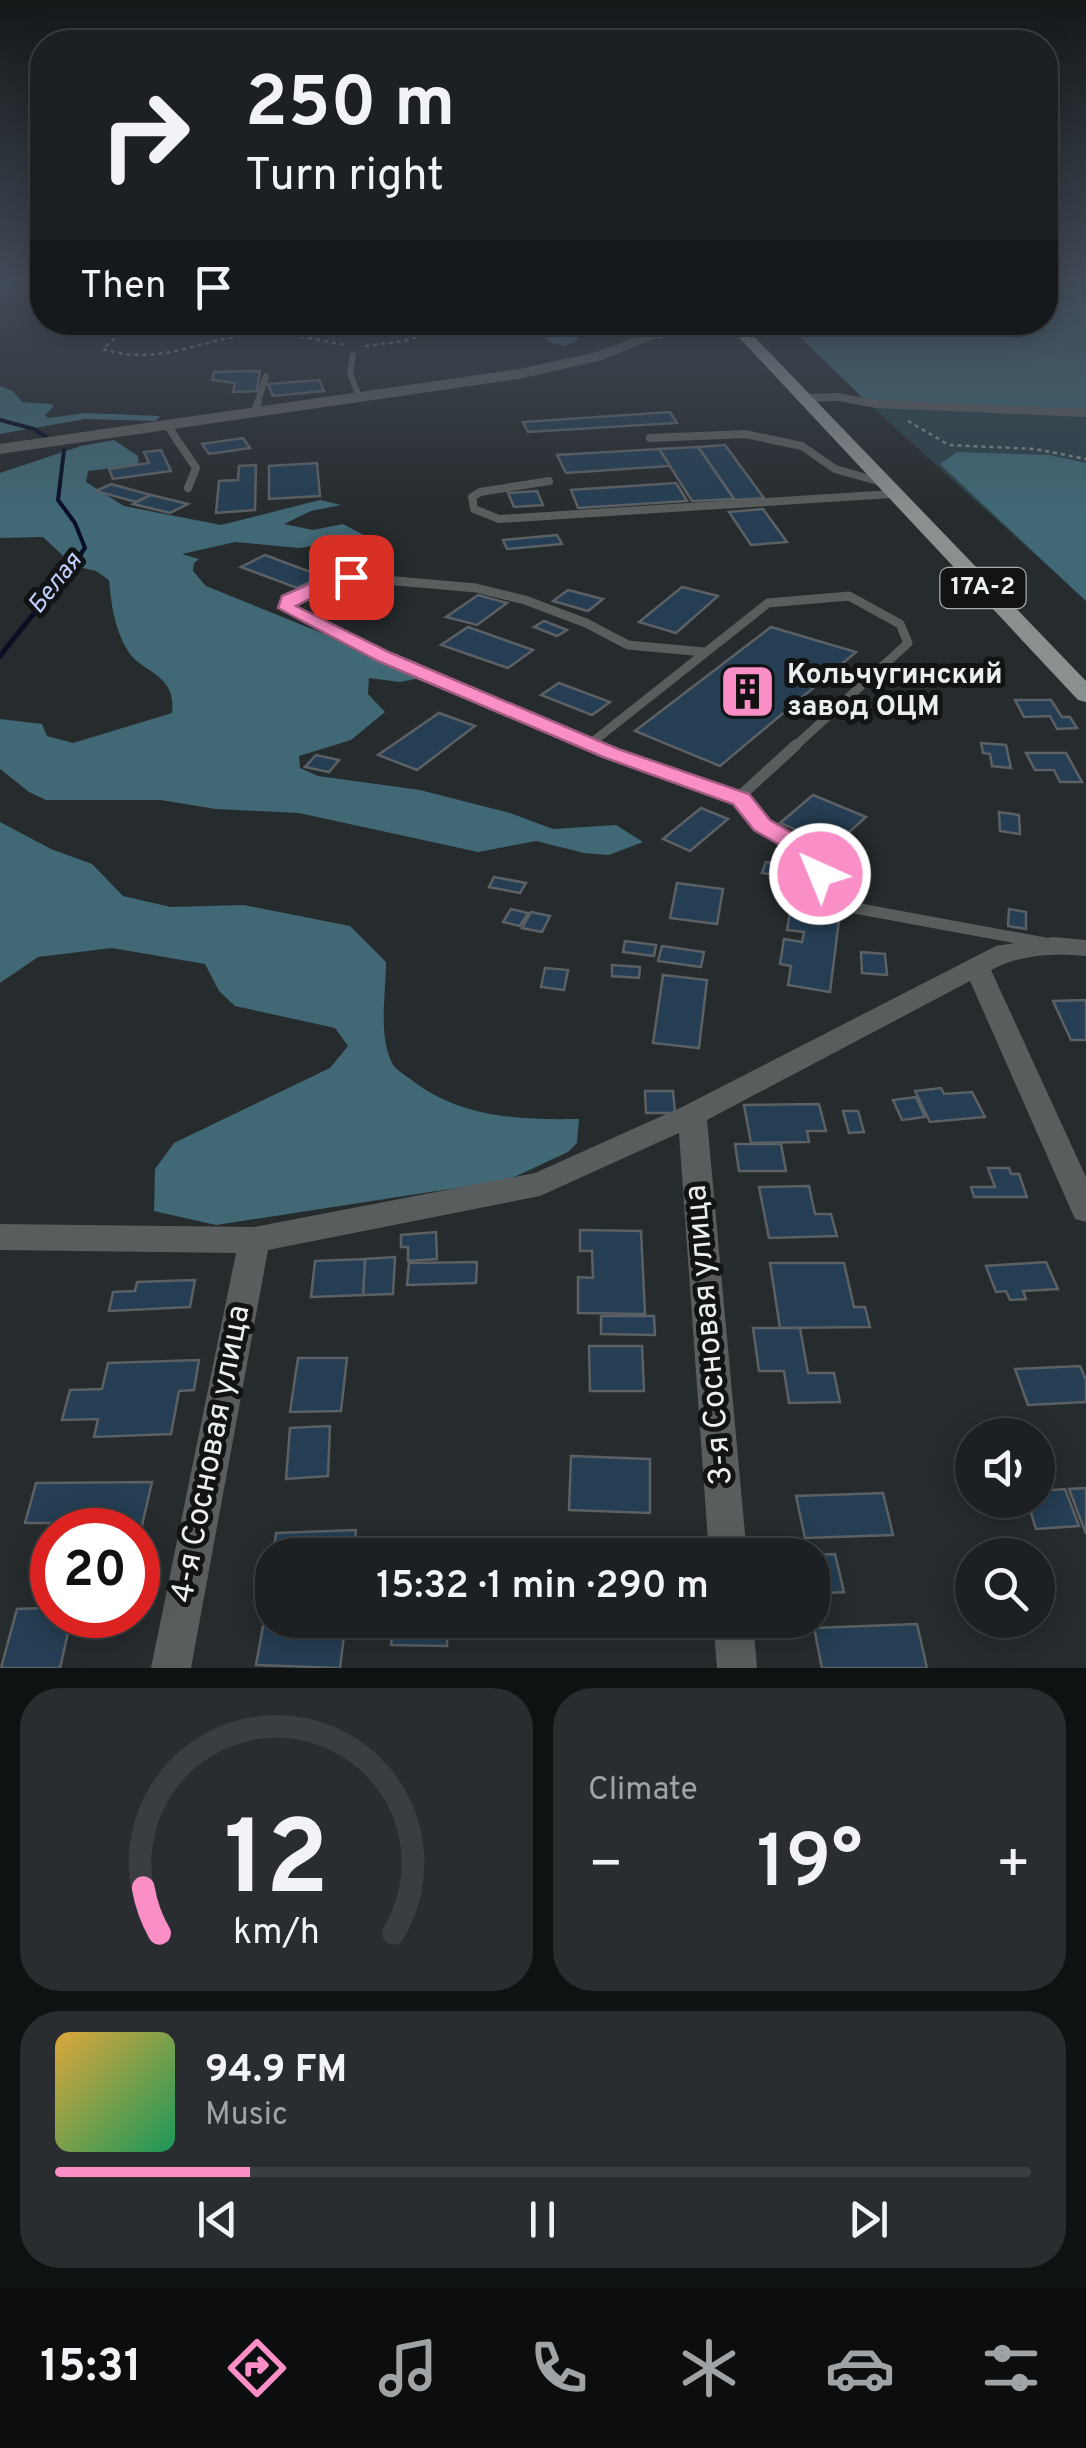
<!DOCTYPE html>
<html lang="en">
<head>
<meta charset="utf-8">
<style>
  :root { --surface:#1c2022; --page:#292d2f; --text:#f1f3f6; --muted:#a0a3a5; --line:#3a3e40; --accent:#fa8fc7 }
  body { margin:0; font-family:Overpass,sans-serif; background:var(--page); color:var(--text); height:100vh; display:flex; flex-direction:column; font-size:38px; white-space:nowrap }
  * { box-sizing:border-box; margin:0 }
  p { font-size:32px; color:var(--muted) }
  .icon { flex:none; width:55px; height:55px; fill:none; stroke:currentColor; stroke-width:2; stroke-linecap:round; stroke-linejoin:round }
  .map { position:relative; height:1668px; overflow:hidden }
  .side { display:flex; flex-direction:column; gap:20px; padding:20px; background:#0f1213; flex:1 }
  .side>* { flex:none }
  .top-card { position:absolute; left:30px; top:30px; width:1028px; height:305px; border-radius:40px; box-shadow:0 5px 25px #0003,0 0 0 2px var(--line); background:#1c2022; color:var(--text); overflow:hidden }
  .tools { position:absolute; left:955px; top:1418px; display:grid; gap:20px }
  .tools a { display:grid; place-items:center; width:100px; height:100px; border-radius:50%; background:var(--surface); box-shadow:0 5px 25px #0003,0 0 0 2px var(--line); font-size:50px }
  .speed { position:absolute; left:30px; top:1508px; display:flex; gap:20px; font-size:50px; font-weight:700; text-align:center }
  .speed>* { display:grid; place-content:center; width:130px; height:130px; border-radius:50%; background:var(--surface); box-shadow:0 5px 25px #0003,0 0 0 2px var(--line); line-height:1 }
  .speed .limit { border:15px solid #d22; background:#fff; color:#111 }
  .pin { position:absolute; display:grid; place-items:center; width:85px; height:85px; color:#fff; margin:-42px; border-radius:20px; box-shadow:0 5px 15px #0006 }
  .me { position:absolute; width:110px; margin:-55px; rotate:316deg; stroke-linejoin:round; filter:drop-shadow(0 0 8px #0008) }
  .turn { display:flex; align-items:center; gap:35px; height:210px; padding:0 50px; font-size:45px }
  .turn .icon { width:130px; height:130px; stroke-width:2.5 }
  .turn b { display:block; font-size:70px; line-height:85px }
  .then { display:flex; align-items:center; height:95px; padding:0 50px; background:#0003; gap:20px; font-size:38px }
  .big { font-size:75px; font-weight:600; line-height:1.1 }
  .side .card { flex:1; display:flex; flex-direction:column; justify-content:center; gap:15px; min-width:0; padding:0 35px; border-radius:40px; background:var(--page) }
  .side .dial { align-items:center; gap:0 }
  .dial svg { height:260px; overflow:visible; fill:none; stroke:var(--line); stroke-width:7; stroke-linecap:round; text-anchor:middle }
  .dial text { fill:var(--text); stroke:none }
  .song { display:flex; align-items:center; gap:30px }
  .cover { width:120px; height:120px; border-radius:15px; background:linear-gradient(135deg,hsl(40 70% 55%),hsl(150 70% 35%)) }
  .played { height:10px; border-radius:5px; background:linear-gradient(90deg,var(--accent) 20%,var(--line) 20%) }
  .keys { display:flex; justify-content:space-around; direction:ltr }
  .heat { display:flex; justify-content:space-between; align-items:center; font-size:55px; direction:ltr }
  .side .tiles { flex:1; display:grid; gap:20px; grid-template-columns:1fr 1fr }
  .card:last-child { grid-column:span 2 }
  .trip { position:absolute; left:255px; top:1538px; width:575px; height:100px; border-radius:40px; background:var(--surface); box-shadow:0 5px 25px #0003,0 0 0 2px var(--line); font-weight:600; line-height:100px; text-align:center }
  .dock { display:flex; height:160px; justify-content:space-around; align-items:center; background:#0b0d0e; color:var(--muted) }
  .dock .icon { width:70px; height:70px }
  .dock .current { color:var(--accent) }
  .dock b { font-size:45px; color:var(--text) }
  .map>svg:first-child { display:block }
  .green { fill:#2d434a }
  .forest { fill:#416875 }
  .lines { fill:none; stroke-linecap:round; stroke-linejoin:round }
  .stream-far1 { stroke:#090e25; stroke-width:4 }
  .stream { stroke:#090e25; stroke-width:5 }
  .building { fill:#253e53; stroke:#5b6064; stroke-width:2.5 }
  .path { stroke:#838789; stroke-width:2.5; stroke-dasharray:4 4; stroke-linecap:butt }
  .service-far3 { stroke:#5a5d5d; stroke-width:6 }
  .service-far2 { stroke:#5a5d5d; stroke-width:8 }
  .service-far1 { stroke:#5a5d5d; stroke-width:9 }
  .service { stroke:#5a5d5d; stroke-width:11 }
  .minor { fill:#5a5d5d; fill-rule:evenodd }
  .tertiary { fill:#5a5d5d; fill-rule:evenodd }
  .primary { fill:#8a8f8f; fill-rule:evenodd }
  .route { fill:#fa8fc7; stroke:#a25d81; stroke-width:2.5 }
  .labels { text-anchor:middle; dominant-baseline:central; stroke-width:10; stroke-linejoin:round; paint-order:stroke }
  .far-water-label { font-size:25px; font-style:italic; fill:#c2d0fc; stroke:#111314 }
  .shield { fill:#111314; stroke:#aaadae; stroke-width:2.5 }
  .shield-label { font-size:25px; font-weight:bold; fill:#ebeff0 }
  .poi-label { font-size:28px; font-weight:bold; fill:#ebeff0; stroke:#111314; text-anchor:start }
  .near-street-label { font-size:32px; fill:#ebeff0; stroke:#111314 }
</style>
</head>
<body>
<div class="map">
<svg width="1086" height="1668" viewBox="0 0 1086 1668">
  <rect width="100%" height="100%" fill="#262b2d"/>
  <polygon class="green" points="1045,282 1086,282 1086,601 870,405 786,323 1045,322"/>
  <g class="forest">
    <polygon points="1045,282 1086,282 1086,414 870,405 786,323 1045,322"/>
    <polygon points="563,323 563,322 624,323 598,334 579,332 577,341 563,346 549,342 542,330 548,325"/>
    <polygon points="0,386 13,391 22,402 51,404 54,406 45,415 48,418 86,413 160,416 156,421 85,419 0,434"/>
    <path d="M114 440 138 456 139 465 88 471 86 482 124 506 221 525 320 500 341 505 311 511 284 524 313 530 343 524 369 538 299 548 235 542 182 554 199 559 194 563 193 571 206 586 401 665 420 678 400 682 369 678 368 694 385 712 351 740 299 756 300 768 318 776 420 790 510 813 553 829 616 825 643 842 609 855 584 853 536 841 478 852 299 813 216 809 160 800H46L29 792 0 769V719L42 724 47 736 73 743 172 713C177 673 141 673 128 651 115 631 111 604 109 580L96 571 74 566 43 537 0 538V473L81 446Z"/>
    <polygon points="957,452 1049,455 1086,463 1086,601 940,464"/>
    <path d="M0 822 51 849 92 864 123 896 171 907 244 905 350 926 386 962C386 993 378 1035 392 1063 395 1069 403 1074 409 1078 459 1118 518 1120 579 1119L577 1143 568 1152 508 1180 216 1225 154 1211 155 1169 174 1143 330 1068 348 1046 335 1028 235 1006 219 991 205 964 112 948 38 957 0 983Z"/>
  </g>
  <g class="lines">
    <g class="stream-far1">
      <polyline points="0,420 34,429 46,437"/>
      <polyline points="64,450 58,500 75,523 85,548 79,556"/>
    </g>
    <polyline class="stream" points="0,656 81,554"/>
  </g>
  <g class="building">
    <polygon points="260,371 257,391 233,392 235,383 212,380 214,372"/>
    <polygon points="319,380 324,391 273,396 268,384"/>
    <polygon points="670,412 677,423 528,432 523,422"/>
    <polygon points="243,438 250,448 209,454 202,444"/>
    <polygon points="725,445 764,498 735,500 698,447"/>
    <polygon points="698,447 734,499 692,501 659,449"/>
    <polygon points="659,449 670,466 566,473 557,455"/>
    <polygon points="161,450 171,471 113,479 109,469 149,463 144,452"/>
    <polygon points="317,463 320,496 269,499 269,466"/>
    <polygon points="256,465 255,510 216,513 219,481 238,480 239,466"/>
    <polygon points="676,483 687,501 578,508 571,490"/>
    <polygon points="111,484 151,495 136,502 96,491"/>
    <polygon points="537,491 543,505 514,507 508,493"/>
    <polygon points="151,495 188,504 170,513 133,504"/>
    <polygon points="763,509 787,542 751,545 729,512"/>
    <polygon points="557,535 562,544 507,549 503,540"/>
    <polygon points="265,555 321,576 297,588 241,567"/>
    <polygon points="348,582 374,592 351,604 325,594"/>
    <polygon points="682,587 718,596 676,633 639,622"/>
    <polygon points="568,590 603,599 588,611 553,601"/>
    <polygon points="478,595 507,603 477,625 446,617"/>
    <polygon points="544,621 567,630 557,636 534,627"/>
    <polygon points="468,627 533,650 508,668 441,645"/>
    <polygon points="771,627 856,652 720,766 635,731"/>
    <polygon points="559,683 610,702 592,715 541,695"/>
    <polygon points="1015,700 1051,700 1062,717 1070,717 1077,728 1057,729 1050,716 1024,717"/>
    <polygon points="439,713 475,726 417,770 378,755"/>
    <polygon points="981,743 1006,745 1011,768 992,766 990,754 983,753"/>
    <polygon points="1026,753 1066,753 1082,782 1060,782 1054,770 1035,770"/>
    <polygon points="316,755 339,760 329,772 305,767"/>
    <polygon points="813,795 866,817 834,846 780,823"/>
    <polygon points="701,808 728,819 690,851 663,839"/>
    <polygon points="999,812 1019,815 1020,834 1000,831"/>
    <polygon points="766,862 801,867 798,879 762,873"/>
    <polygon points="494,877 526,883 520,893 489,887"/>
    <polygon points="677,883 723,889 717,924 670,918"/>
    <polygon points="511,909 528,913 520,926 503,922"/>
    <polygon points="1009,909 1026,912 1026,929 1008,926"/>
    <polygon points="531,912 550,916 542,932 522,928"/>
    <polygon points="790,913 839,920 830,992 788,985 791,966 780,964 784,939 802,942 804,932 787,930"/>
    <polygon points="625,941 656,945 654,956 623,952"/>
    <polygon points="662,946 704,952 701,967 658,961"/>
    <polygon points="861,952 885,954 887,975 862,973"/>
    <polygon points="612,965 640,967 639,978 612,976"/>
    <polygon points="545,968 568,970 564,990 541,987"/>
    <polygon points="663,975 707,980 699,1048 653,1043"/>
    <polygon points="1086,1000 1086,1040 1071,1040 1053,1001"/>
    <polygon points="941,1088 944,1094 972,1092 985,1117 930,1122 915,1091"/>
    <polygon points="645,1091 673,1091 675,1113 646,1113"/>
    <polygon points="916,1097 925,1117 902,1120 893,1100"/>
    <polygon points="819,1104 826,1131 807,1131 809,1142 751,1143 744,1105"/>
    <polygon points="843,1111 858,1111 864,1132 849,1133"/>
    <polygon points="735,1144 781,1144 786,1171 739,1171"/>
    <polygon points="988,1168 1009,1168 1011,1174 1019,1174 1027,1197 974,1197 971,1187 995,1187"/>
    <polygon points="809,1186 815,1214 831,1214 837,1236 769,1238 759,1187"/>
    <polygon points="580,1230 641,1231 645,1314 578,1313 578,1277 593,1278 592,1251 580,1251"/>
    <polygon points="436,1232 437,1259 408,1261 408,1247 401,1247 401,1235"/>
    <polygon points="395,1257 393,1294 363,1295 365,1259"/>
    <polygon points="365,1259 363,1295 311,1297 315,1261"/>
    <polygon points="477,1262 476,1283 407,1285 409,1263"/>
    <polygon points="1046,1262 1058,1289 1023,1291 1026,1299 1010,1300 1006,1291 996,1292 986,1266"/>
    <polygon points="770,1263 844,1263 854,1307 865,1307 870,1327 780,1328"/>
    <polygon points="195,1280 190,1307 109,1311 113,1292 135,1291 137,1282"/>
    <polygon points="601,1316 654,1316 655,1335 601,1334"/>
    <polygon points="753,1328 800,1328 808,1373 834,1373 840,1402 789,1403 784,1371 759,1371"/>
    <polygon points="589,1346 642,1346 644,1391 590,1391"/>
    <polygon points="298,1358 347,1358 341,1411 290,1412"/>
    <polygon points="199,1360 194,1390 179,1391 171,1434 94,1437 98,1419 62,1420 70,1390 102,1389 108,1363"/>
    <polygon points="1080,1366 1086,1380 1086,1402 1028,1405 1015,1369"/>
    <polygon points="330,1426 328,1476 286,1479 290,1428"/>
    <polygon points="571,1456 650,1459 650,1513 569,1510"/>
    <polygon points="152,1482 138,1543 138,1530 52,1530 52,1544 48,1544 54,1523 25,1523 36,1483"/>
    <polygon points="1086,1488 1086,1534 1069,1489"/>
    <polygon points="1065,1489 1079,1526 1036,1529 1027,1500 1038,1500 1038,1491"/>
    <polygon points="883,1493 893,1535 805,1538 796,1496"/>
    <polygon points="356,1530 354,1552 273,1555 276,1533"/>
    <polygon points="835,1554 844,1592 812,1594 812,1555"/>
    <polygon points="49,1588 52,1588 52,1615 72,1615 60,1668 1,1668 17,1609 44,1608"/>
    <polygon points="394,1620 448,1620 447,1646 391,1645"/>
    <polygon points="917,1624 927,1668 822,1668 814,1628"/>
    <polygon points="263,1626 345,1628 340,1668 256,1665"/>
  </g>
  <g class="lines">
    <g class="path">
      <path d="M159 322 120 333 103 349C157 367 201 339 254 334 285 331 316 340 346 345"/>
      <polyline points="365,346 405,341 435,330 438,322"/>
      <polyline points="908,421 949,445 1035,449 1086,459"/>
    </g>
    <g class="service-far3">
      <polyline points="353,355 350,373 359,397"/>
      <polyline points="257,404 266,376"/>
    </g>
    <g class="service-far2">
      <polyline points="255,412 258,402"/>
      <polyline points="167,425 196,468 188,488"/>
      <polyline points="650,438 745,434 802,446 835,469 881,482"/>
      <polyline points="549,481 480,492 472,497 474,509 499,519 892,494"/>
    </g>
    <g class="service-far1">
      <polyline points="590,744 768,603 849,596 900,624 908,643 793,748"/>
      <path d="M598 748C494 704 380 667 285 605L329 582 351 577 476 588 525 600 586 623 628 645 704 652"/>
    </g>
    <g class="service">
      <polyline points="592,745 741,799 762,825 813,854 820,875 822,902 1045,943"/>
      <polyline points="738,798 796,745"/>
    </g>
    <g class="minor">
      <polygon points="838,393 876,400 1086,409 1086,417 876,408 838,401 801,402 795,398 801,394"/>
      <path d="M1054 937 1086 940V956C1052 953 1022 954 991 970L1086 1177V1222L1075 1219 1071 1210 970 981 707 1120 747 1555H709L679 1133 540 1196 268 1250 191 1668H151L236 1253 0 1250V1224L254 1227 535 1173 682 1107 996 946Z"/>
      <polygon points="713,1620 753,1620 757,1668 717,1668"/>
    </g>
    <polygon class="tertiary" points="654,331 666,334 602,360 519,379 0,454 0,444 519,369 593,353"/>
    <polygon class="primary" points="740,322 1086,681 1086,702 1078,700 733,331 659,338 652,334 659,330"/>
  </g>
  <linearGradient id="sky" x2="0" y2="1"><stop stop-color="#151819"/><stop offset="0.55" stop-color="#414a57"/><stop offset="1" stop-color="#414a57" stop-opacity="0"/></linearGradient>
  <rect width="1086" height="515" fill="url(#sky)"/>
  <polygon class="route" points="351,572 357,574 357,581 334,586 296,606 391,653 618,749 749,794 770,820 821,850 832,874 820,882 812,880 802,858 754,830 733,804 603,757 378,661 278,608 282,596 323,578"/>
  <defs>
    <symbol id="building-square" viewBox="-11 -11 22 22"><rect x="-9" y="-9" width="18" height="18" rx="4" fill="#fa8fc7" stroke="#111314"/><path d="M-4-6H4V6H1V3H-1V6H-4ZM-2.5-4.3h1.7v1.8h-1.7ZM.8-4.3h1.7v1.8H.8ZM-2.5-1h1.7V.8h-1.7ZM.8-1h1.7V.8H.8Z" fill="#111"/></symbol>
  </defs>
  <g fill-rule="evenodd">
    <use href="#building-square" x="716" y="660" width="63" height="63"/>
  </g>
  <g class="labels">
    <g class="far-water-label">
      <text transform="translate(56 584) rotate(-52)">Белая</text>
    </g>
    <rect class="shield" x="940.5" y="568" width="85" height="40" rx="8"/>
    <g class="shield-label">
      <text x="983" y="588">17А-2</text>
    </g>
    <g class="poi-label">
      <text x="787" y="676">Кольчугинский<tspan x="787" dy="32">завод ОЦМ</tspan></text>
    </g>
    <g class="near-street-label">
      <text transform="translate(710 1335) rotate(-95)">3-я Сосновая улица</text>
      <text transform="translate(212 1454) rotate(-79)">4-я Сосновая улица</text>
    </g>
  </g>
</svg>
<div class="tools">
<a><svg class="icon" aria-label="sound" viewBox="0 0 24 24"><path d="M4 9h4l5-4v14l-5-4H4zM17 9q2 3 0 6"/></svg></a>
<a><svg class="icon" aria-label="search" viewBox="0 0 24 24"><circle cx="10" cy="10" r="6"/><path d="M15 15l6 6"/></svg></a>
</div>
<div class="speed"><div class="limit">20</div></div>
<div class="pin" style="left:351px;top:577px;background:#d93025"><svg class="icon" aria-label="arrive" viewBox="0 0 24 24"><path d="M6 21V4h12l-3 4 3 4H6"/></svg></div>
<svg class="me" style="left:820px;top:874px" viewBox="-20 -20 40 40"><circle r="17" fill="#fa8fc7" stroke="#fff" stroke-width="3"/><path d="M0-11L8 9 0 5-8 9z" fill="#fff"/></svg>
<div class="trip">15:32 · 1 min · 290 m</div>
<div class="top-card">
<div class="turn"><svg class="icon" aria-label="right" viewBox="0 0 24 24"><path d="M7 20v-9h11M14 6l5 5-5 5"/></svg><div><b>250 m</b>Turn right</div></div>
<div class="then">Then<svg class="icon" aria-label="arrive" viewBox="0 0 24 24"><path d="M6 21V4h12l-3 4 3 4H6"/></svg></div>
</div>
</div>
<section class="side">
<div class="tiles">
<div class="card dial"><svg viewBox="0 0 100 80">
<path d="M14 69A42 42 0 1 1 86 69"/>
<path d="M14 69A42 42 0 0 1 9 55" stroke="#fa8fc7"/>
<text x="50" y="56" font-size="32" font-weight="700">12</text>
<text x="50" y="72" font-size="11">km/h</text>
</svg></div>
<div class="card"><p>Climate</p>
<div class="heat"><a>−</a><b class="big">19°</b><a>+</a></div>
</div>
<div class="card">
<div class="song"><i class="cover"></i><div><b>94.9 FM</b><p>Music</p></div></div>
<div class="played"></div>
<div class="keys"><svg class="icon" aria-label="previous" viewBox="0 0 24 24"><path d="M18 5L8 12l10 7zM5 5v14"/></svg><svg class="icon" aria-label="pause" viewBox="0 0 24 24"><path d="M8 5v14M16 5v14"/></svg><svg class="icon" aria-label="next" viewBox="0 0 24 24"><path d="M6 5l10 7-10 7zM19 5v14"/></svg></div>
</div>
</div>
</section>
<nav class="dock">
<b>15:31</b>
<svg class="icon current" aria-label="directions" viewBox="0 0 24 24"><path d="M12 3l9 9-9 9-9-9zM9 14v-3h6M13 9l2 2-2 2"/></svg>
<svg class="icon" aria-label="music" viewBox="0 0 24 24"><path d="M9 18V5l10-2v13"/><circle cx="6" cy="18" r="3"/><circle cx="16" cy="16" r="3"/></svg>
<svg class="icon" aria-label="phone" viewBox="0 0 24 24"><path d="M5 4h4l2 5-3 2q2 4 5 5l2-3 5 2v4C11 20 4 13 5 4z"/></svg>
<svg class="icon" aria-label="climate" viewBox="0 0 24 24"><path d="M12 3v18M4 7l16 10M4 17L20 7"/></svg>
<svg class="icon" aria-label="car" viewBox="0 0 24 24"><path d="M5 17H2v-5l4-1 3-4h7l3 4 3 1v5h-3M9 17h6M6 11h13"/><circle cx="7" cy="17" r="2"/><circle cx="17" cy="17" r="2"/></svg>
<svg class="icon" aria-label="filters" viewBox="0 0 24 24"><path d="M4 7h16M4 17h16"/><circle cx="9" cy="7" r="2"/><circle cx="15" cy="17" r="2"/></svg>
</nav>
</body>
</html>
